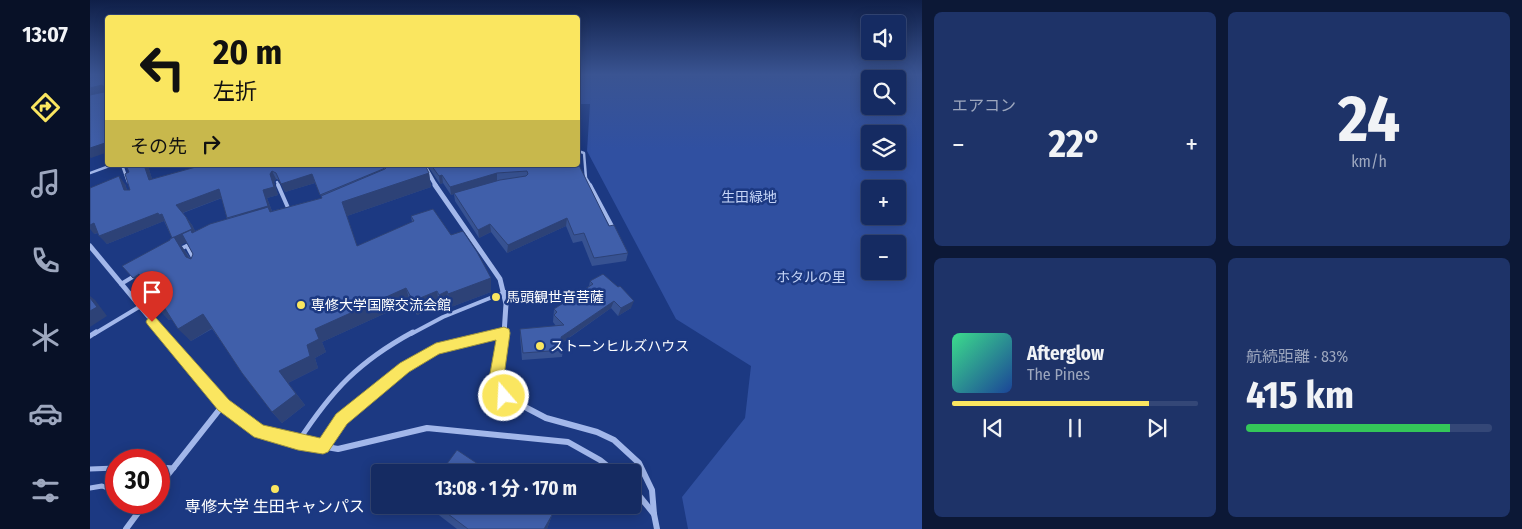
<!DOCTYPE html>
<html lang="ja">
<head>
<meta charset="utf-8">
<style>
  :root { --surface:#152b62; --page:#1e3368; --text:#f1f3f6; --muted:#9da7be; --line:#344777; --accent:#fae660 }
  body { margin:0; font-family:"Fira Sans Condensed","Noto Sans JP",sans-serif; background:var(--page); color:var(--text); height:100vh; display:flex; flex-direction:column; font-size:19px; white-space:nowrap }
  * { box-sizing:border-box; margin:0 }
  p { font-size:16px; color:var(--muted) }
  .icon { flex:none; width:28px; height:28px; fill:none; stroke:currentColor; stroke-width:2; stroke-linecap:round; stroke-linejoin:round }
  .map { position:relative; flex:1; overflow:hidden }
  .panel { display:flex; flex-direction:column; gap:12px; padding:12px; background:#0c1836; width:600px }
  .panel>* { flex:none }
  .top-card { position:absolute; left:15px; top:15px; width:475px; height:152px; border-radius:5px; box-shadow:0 2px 12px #0003,0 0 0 1px var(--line); background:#fae660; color:#111; overflow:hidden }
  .tools { position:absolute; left:771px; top:15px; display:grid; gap:10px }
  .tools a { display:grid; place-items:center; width:45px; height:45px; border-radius:5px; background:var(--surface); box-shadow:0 2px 12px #0003,0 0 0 1px var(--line); font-size:25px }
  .speed { position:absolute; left:15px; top:449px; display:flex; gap:10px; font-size:25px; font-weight:700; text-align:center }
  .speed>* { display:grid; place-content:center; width:65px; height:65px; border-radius:50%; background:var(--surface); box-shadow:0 2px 12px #0003,0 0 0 1px var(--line); line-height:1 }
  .speed .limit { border:8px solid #d22; background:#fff; color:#111 }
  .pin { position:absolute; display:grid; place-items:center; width:42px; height:42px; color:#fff; margin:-51px -21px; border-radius:50% 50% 50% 0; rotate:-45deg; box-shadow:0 0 5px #0007 }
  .pin .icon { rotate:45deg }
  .me { position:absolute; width:55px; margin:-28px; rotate:341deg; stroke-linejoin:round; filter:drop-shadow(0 0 4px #0008) }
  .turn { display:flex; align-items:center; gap:18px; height:105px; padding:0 25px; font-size:22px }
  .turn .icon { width:65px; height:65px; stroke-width:2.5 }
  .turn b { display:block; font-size:35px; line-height:42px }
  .then { display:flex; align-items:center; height:48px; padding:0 25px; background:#0003; gap:10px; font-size:19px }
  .big { font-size:38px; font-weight:700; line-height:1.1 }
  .panel .tile { flex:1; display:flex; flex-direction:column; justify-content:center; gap:8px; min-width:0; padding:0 18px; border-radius:8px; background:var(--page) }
  .panel .dial { align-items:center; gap:0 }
  .dial b { font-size:65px; line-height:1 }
  .song { display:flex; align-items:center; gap:15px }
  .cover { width:60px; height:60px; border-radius:8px; background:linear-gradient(135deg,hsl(150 70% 55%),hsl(220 70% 35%)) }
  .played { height:5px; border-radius:2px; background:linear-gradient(90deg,var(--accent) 80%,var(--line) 80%) }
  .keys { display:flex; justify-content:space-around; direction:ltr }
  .heat { display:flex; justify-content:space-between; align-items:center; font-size:28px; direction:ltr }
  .charge { height:8px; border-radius:4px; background:linear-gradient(90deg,#34c759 83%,var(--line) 0) }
  .panel .tiles { flex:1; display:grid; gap:12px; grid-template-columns:repeat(2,1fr) }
  .trip { position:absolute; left:281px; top:464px; width:270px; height:50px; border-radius:5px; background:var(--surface); box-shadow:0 2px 12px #0003,0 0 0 1px var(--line); font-weight:700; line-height:50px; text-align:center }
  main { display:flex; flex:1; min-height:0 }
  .tabs { display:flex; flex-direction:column; width:90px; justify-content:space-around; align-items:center; background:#081127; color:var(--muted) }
  .tabs .icon { width:35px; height:35px }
  .tabs .current { color:var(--accent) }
  .tabs b { font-size:22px; color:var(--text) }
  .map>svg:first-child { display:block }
  .green { fill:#3050a1; fill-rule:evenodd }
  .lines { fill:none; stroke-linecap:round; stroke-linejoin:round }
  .service-far2 { stroke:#a2b7ea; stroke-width:2.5 }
  .service-far1 { stroke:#a2b7ea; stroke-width:4 }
  .service { stroke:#a2b7ea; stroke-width:5 }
  .minor-far2 { stroke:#a2b7ea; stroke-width:4 }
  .minor-far1 { stroke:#a2b7ea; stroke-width:5 }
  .minor { stroke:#a2b7ea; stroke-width:6 }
  .wall { fill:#375292; fill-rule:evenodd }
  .shaded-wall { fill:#2d4277 }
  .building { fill:#405faa; stroke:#2d4277 }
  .route { fill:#fae660; stroke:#a2963e }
  .poi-dot { fill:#fae660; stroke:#1c3982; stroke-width:2 }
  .labels { text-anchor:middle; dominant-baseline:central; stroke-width:5; stroke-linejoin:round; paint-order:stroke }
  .park-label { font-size:14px; fill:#c6d5f7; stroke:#1c3982 }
  .poi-label { font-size:14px; fill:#fff; stroke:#1c3982; text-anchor:start }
  .near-poi-label { font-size:16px; fill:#fff; stroke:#1c3982 }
</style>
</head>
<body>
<main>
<nav class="tabs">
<b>13:07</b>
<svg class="icon current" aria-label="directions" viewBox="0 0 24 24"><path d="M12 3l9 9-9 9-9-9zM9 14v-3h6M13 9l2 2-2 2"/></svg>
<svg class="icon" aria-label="music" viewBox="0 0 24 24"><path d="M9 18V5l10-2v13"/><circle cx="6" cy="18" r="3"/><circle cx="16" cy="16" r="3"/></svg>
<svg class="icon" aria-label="phone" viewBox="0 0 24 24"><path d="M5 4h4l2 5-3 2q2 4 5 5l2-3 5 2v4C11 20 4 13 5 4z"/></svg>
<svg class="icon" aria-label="climate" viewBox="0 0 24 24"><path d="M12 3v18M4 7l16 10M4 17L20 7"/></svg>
<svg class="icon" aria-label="car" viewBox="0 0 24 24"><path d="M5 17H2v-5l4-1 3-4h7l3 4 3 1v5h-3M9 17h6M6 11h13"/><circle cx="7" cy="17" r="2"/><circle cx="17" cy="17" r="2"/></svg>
<svg class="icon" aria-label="filters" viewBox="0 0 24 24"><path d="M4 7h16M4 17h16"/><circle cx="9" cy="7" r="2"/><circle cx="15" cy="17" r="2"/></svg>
</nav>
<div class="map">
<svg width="832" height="529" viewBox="0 0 832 529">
  <rect width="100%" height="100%" fill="#1c3982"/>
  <path class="green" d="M488 75H832V529H598L592 497 655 418 661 366 586 319 497 151 500 104H488ZM780 79H808V106H780ZM780 134H808V161H780ZM780 189H808V216H780ZM780 244H808V271H780Z"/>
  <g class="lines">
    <g class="service-far2">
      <polyline points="488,151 494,153 496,178 501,186"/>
      <polyline points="32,165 38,182"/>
      <polyline points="0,173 22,165"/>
      <polyline points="187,182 189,186"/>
    </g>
    <g class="service-far1">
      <polyline points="188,185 199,210"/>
      <polyline points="500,185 523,228"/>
      <polyline points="97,246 104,259"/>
      <polyline points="88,250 103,243"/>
      <polyline points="31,284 46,275"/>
      <polyline points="4,334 49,307"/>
      <polyline points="321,334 353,317 415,292"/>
    </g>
    <g class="service">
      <polyline points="0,336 6,332"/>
      <path d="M208 442C242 390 268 362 323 332"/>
      <polyline points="69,467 84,468"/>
      <polyline points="0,469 26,468"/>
      <polyline points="0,488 12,486 26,491"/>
    </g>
    <polyline class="minor-far2" points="334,165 346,186"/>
    <g class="minor-far1">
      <polyline points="345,185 410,279 416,304 414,334"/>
      <polyline points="0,246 73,334"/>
      <polyline points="411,334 414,333"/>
    </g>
    <g class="minor">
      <polyline points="72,332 133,405 170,432 208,442 248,449 337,428 478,442 510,460 525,472"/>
      <polyline points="415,332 405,385 414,396 456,418 507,432 524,440 549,463 562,490 564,514"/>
      <polyline points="233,446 252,419 314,367 346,349 414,333"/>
      <polyline points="69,486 133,405"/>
      <polyline points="542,487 564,514 567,529"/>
      <polyline points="36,529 56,502"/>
    </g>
  </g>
  <g class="wall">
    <polygon points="488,111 491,119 490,127 488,127"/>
    <path d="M36 165H60L58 166 62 179 113 165 296 166V167L339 173 341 187 257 216 267 246 322 222 321 216 361 235 401 292 361 307 359 305 351 308 349 305 327 315 320 302 232 342 236 352 225 358 228 368 198 383 215 405 192 423 182 412 122 329 101 341 81 319 79 320 66 306 58 290 56 291 82 238 74 221 17 244 8 233 4 234 35 184 37 190H40L39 172ZM186 179 189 180 195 192 225 183 232 198 182 211 177 198 188 195 184 182ZM132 198 137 219 105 231 102 225 93 213ZM96 242 103 254 101 259 91 245Z"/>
    <polygon points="337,165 488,165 519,226 538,253 536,261 502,266 492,241 483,243 476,226 417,253 401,232 389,238 365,201 364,194 361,195 353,183 350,184"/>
    <polygon points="500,281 541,308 528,316 521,308 472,343 473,350 472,357 432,360 430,336 430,329 466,326 463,322 464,309 499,286"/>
    <polygon points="339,505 447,505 462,515 457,529 367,529 341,509"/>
  </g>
  <g class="shaded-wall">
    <polygon points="12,85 17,92 0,97 0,88"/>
    <polygon points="18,142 18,152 1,158 0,157 0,148"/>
    <polygon points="54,165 60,165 58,166 65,188 59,180"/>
    <polygon points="182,171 186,179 184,182 188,195 177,198 183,214 142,226"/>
    <polygon points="339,173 341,187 257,216 272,260 252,202"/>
    <polygon points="407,173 407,181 361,195 360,187"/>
    <polygon points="222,174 225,183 195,192 191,184"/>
    <polygon points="352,175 353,183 350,184 349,176"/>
    <polygon points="29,176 35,184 40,199 34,190"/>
    <polygon points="129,189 134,197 92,213 86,205"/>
    <polygon points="68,213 72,214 75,223 74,221 17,244 9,236"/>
    <polygon points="96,217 102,225 108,237 91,245 95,251 107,271 82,238"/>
    <polygon points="477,218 476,226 417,253 418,245"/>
    <polygon points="4,223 12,231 4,234 0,229 0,225"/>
    <polygon points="400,224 401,232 389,238 388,230"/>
    <polygon points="49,274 62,288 56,291 43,278"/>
    <polygon points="401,278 401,292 361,307 358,294"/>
    <polygon points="316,288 320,302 232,342 236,352 225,358 228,368 198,383 215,405 192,423 182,412 189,371 217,345 225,329"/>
    <polygon points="347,291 349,305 327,315 323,301"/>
    <polygon points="357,291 359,305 351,308 349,295"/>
    <polygon points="0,296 5,300 17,316 0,327"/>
    <polygon points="524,301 521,308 470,344 471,337"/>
    <polygon points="544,301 541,308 528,316 531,308"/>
    <polygon points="72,304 85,317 79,320 66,306"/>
    <polygon points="113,314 124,327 101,341 88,329"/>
    <polygon points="462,515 457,529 454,529"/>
  </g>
  <g class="building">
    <polygon points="0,75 18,75 18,142 0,148 0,95 14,92 16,88 12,85 0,88"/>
    <polygon points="488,111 491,119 488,119"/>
    <polygon points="488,163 519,226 524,225 538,253 504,258 494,233 484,235 477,218 418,245 400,224 388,230 364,193 410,180 436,176 438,174 437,171 407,173 360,187 352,175 349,176 341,165 488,165"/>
    <polygon points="36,165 54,165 59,180 113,165 294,165 296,166 293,169 230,195 222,174 191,184 186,173 182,171 180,174 184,187 173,190 178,206 137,218 129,189 86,205 96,217 102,229 82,238 72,214 69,215 68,213 9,236 4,223 0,225 0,188 29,176 34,190 40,190 35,174 39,172"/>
    <polygon points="299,165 335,165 339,173 252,202 267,246 324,221 321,216 343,209 361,235 373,231 387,252 401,278 358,294 357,291 349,295 347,291 323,301 316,288 225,329 229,339 217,345 220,356 189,371 206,394 182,412 152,373 113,314 88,329 72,304 66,306 49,274 43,278 32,266 80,240 80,239 84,237 96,257 101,259 103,254 92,234 101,230 102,233 120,224 175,208 178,207 180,212 232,198 231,196 295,169"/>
    <polygon points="513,274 528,287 530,286 544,301 531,308 524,301 471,337 473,350 433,353 430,329 474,325 464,315 467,312 464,309 503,284 500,281"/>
    <polygon points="0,298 7,307 0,311"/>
    <polygon points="367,450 400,472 351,472"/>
    <polygon points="346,505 447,505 462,515 454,529 378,529"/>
  </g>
  <linearGradient id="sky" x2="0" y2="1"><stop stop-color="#0f1f48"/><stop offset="0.5" stop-color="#3a5492"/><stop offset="1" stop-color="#3a5492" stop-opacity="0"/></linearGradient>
  <rect width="832" height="149" fill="url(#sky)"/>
  <polygon class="route" points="62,316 66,318 139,400 173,425 230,438 246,414 310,363 346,343 414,327 419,329 420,333 413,383 421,396 419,401 414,403 409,401 398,385 406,340 349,354 319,372 257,424 238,452 233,454 208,450 164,437 128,410 58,325 56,322 58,318"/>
  <g class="poi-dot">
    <circle cx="406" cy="297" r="5"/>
    <circle cx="211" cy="305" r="5"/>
    <circle cx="450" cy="346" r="5"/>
    <circle cx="185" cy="489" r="5"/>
  </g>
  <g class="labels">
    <g class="park-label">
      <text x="659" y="197">生田緑地</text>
      <text x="721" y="277">ホタルの里</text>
    </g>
    <g class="poi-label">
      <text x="416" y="297">馬頭観世音菩薩</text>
      <text x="221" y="305">専修大学国際交流会館</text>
      <text x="460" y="346">ストーンヒルズハウス</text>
    </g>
    <g class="near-poi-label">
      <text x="185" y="506">専修大学 生田キャンパス</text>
    </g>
  </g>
</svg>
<div class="tools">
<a><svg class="icon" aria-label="sound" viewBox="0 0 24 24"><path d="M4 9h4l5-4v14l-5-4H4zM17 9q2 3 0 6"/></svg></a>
<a><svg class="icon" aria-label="search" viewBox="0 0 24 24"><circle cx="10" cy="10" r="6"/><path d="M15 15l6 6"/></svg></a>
<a><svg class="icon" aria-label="layers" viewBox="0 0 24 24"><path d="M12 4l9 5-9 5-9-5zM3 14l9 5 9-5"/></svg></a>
<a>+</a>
<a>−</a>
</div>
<div class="speed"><div class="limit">30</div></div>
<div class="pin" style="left:62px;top:322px;background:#d93025"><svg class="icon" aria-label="arrive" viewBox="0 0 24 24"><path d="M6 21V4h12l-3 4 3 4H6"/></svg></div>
<svg class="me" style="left:414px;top:396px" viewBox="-20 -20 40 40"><circle r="17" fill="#fae660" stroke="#fff" stroke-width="3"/><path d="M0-11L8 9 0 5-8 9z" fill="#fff"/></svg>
<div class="trip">13:08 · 1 分 · 170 m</div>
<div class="top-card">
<div class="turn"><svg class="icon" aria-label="left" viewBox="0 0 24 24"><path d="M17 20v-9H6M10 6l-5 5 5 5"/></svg><div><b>20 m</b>左折</div></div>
<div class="then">その先<svg class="icon" aria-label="right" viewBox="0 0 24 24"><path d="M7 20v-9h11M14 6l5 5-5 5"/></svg></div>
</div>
</div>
<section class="panel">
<div class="tiles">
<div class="tile"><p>エアコン</p>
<div class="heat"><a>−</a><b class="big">22°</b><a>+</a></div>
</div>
<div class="tile dial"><b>24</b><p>km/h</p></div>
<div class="tile">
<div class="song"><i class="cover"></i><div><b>Afterglow</b><p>The Pines</p></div></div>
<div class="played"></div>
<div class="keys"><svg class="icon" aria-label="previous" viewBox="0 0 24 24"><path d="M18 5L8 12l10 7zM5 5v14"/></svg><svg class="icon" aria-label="pause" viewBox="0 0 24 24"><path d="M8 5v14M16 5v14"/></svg><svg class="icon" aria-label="next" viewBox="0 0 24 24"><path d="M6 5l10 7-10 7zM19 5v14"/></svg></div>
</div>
<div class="tile"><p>航続距離 · 83%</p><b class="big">415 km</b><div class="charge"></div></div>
</div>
</section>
</main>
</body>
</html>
